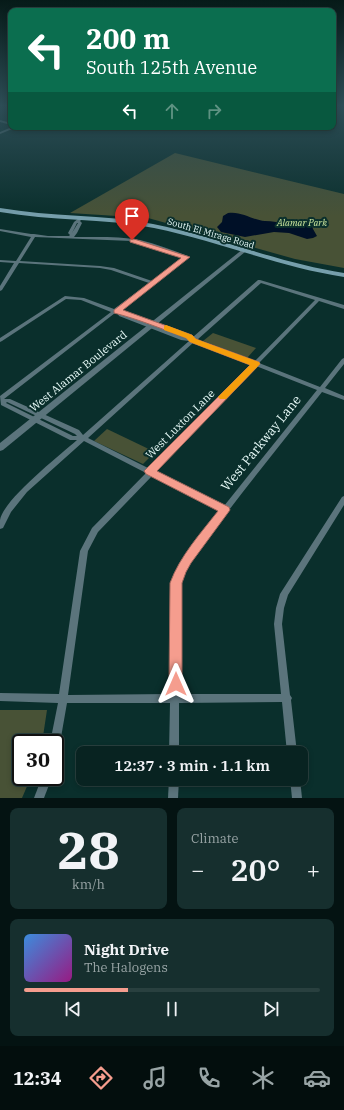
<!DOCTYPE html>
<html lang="en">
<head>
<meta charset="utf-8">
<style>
  :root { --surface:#082321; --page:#162f2e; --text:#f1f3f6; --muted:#98a4a5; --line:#29403f; --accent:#f59d8e }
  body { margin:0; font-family:"IBM Plex Serif",serif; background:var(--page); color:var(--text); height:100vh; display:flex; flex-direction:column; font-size:15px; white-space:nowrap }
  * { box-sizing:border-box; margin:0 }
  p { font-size:13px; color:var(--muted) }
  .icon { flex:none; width:22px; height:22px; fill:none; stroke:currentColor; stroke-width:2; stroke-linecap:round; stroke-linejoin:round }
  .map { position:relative; height:798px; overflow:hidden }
  .side { display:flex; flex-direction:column; gap:10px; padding:10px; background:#041312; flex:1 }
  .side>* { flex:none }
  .guide { position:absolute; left:8px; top:8px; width:328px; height:122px; border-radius:8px; box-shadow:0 2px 6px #0003,0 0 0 1px var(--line); background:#0b6e4f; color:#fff; overflow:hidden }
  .speed { position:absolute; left:12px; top:734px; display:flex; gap:8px; font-size:20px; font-weight:700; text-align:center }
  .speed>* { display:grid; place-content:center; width:52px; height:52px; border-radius:50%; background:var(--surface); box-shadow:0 2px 6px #0003,0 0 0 1px var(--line); line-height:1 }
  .speed .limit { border:2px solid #111; border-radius:6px; background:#fff; color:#111 }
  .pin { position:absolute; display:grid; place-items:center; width:34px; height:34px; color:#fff; margin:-41px -17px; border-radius:50% 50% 50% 0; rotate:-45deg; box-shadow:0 0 4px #0007 }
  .pin .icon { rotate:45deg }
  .me { position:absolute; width:44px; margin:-22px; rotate:0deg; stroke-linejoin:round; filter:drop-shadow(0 0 3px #0008) }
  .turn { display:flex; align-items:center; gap:14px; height:84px; padding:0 12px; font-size:18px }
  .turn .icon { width:52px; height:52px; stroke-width:2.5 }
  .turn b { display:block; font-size:28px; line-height:34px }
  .lanes { display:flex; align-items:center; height:38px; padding:0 12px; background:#0003; justify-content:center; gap:20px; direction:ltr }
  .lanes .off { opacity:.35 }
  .big { font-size:30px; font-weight:600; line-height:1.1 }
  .side .card { flex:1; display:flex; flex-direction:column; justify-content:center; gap:6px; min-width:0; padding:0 14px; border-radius:8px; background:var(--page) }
  .side .dial { align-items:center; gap:0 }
  .dial b { font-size:52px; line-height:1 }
  .song { display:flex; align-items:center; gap:12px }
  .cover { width:48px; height:48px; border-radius:6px; background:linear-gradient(135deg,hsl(210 70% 55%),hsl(310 70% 35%)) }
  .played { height:4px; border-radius:2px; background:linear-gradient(90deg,var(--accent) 35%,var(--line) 35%) }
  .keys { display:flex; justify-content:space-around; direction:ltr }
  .heat { display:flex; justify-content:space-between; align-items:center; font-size:22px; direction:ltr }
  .side .tiles { flex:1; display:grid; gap:10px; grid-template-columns:1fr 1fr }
  .card:last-child { grid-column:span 2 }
  .trip { position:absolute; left:76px; top:746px; width:232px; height:40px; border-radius:8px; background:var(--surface); box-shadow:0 2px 6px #0003,0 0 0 1px var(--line); font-weight:600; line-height:40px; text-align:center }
  .dock { display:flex; height:64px; justify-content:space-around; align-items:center; background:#030e0d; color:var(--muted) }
  .dock .icon { width:28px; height:28px }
  .dock .current { color:var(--accent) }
  .dock b { font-size:18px; color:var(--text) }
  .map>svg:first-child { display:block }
  .green { fill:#485236 }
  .water { fill:#001027 }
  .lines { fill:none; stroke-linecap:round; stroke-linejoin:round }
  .minor { fill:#5b747c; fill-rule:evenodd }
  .tertiary { fill:#5b747c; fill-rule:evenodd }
  .secondary { fill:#769fac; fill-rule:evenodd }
  .route { fill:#f59d8e; stroke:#9f665c }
  .slow { fill:#f59e0b }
  .labels { text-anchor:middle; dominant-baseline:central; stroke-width:4; stroke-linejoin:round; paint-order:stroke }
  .far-park-label { font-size:9px; font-style:italic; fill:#d1eba1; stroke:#0a2f2c }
  .far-street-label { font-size:9px; fill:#e6f9f7; stroke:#0a2f2c }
  .street-label { font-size:11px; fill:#e6f9f7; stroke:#0a2f2c }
  .near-street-label { font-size:13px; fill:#e6f9f7; stroke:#0a2f2c }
</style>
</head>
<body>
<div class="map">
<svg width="344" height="798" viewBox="0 0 344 798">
  <rect width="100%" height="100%" fill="#0a2f2c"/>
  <g class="green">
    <polygon points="175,153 344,194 344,268 295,259 148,218 70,213"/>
    <polygon points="213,333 256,348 247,358 203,341"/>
    <polygon points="107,429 155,452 143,464 94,441"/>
    <polygon points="0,710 47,710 42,743 21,743 21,777 31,777 22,798 0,798"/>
  </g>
  <path class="water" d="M228 213C242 211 252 220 265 221 272 221 280 223 287 223 297 223 303 219 312 225L313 229 317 236 313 238 307 239 289 233 274 232 245 237 221 232 217 227 222 222 223 216Z"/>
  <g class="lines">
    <g class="minor">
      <polygon points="0,120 11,123 11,125 0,122"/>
      <polygon points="12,127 17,127 0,134 0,132"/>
      <path d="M79 218H81L82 219 80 221 82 223 77 233 74 237C96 237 119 236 140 240 156 244 172 250 188 256V258L118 311 122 312 123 314 184 337 188 338 146 321 147 320H151L191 335 193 337 258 280H260L344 305V309L319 301 259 363 320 387 342 359 344 358V364L325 388 344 396V400L322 392C288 435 253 478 220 522 206 541 188 560 180 583L179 694H281L274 624 276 608 280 594 342 497 344 496V505L288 595 284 608 282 624 290 695 292 698 291 700 297 753H287L282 702 179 703V753H169L170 703H67L60 743 58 746 55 748V743H50L58 703 0 701V693L59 694 80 551 92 528 146 473 84 441 27 492 11 512 3 528 0 529C0 526 0 522 0 520 3 500 60 455 77 440H70L1 405 0 396 111 312 81 300 66 299 2 341 0 342V338L65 296 84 298 114 309 149 283 111 270 100 268 19 263 2 290 0 291V286L14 263 0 262V260L16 261 31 237 0 231V229L31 234H34L48 236H69L70 235 68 233 74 222ZM77 223H78L72 233ZM35 237 131 241 151 246 183 257 152 281 114 268 100 266 20 261ZM261 283 315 300 254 362 197 340ZM115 313 118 314 119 316 181 340 189 341 83 435 79 430 10 399H4ZM194 342 252 364 150 469 88 438ZM256 366 317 390 224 506 155 472ZM7 402 75 434 77 436H73L6 403ZM152 476 220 511 184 558 176 571 172 583 170 694 68 695 88 551 98 532Z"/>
      <polygon points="42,777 52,777 44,798 34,798"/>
      <polygon points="169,779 179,779 178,798 168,798"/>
      <polygon points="290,779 300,779 302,798 292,798"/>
    </g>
    <polygon class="tertiary" points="243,249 245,250 245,252 3,450 0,451 0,443"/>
    <path class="secondary" d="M0 208C51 217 103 214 153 224 218 237 279 263 344 273V277C279 267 218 241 154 228 103 218 51 221 0 212Z"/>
  </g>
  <linearGradient id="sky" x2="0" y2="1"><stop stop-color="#061a18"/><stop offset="0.49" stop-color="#2d4d56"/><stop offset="1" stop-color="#2d4d56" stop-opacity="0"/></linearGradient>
  <rect width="344" height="216" fill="url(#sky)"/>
  <path class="route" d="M130 239H134L190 257 123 310 192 335 196 339 259 362 260 364 157 471 229 507 230 510 191 563 186 572 182 583V684L180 689 176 691 171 689 169 684 170 583C180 556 200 534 218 511L146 474 144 471 250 365 190 342 186 338C162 329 138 319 114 313V310L181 258 130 242Z"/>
  <polygon class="slow" points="166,325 192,335 196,339 259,362 260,364 226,399 220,399 218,397 250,365 190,342 186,338 164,330 164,326"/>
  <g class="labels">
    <g class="far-park-label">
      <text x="302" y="222">Alamar Park</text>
    </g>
    <g class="far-street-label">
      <text transform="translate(211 233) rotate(16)">South El Mirage Road</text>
    </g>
    <g class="street-label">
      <text transform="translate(78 371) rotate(-39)">West Alamar Boulevard</text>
      <text transform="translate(180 424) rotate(-45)">West Luxton Lane</text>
    </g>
    <g class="near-street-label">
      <text transform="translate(261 443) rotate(-51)">West Parkway Lane</text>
    </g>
  </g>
</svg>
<div class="speed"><div class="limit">30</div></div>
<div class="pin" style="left:132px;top:240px;background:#d93025"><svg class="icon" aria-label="arrive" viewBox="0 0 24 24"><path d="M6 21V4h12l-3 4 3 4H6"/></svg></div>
<svg class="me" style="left:176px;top:684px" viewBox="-20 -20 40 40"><path d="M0-17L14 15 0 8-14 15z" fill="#f59d8e" stroke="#fff" stroke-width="4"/></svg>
<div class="trip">12:37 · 3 min · 1.1 km</div>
<div class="guide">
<div class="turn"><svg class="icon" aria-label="left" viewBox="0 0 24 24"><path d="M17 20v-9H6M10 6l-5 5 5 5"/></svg><div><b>200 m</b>South 125th Avenue</div></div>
<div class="lanes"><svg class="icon" aria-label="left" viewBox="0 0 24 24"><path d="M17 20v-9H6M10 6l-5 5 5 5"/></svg><svg class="icon off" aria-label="ahead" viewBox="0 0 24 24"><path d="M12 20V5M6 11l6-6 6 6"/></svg><svg class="icon off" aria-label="right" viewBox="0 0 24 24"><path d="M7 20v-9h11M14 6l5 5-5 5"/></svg></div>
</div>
</div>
<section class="side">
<div class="tiles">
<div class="card dial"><b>28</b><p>km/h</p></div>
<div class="card"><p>Climate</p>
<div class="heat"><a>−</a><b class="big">20°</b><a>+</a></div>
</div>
<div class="card">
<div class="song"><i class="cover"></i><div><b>Night Drive</b><p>The Halogens</p></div></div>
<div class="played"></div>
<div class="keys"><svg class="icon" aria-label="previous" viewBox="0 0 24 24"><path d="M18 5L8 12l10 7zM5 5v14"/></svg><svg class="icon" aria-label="pause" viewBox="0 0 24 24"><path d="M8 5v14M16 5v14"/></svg><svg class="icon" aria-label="next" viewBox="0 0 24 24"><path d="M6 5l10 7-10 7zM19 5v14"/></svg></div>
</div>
</div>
</section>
<nav class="dock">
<b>12:34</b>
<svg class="icon current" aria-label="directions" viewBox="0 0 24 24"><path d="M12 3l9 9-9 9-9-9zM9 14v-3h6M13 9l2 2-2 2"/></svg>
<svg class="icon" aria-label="music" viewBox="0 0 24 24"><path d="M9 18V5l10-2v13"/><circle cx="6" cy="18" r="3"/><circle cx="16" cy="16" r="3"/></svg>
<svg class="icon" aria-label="phone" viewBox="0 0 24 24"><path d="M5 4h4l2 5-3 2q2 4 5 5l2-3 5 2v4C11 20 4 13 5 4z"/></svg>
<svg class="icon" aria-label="climate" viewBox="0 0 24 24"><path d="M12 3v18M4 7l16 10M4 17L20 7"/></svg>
<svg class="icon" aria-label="car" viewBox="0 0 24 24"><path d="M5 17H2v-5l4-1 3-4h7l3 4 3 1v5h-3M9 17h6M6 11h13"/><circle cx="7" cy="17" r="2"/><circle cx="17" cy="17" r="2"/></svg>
</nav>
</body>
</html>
